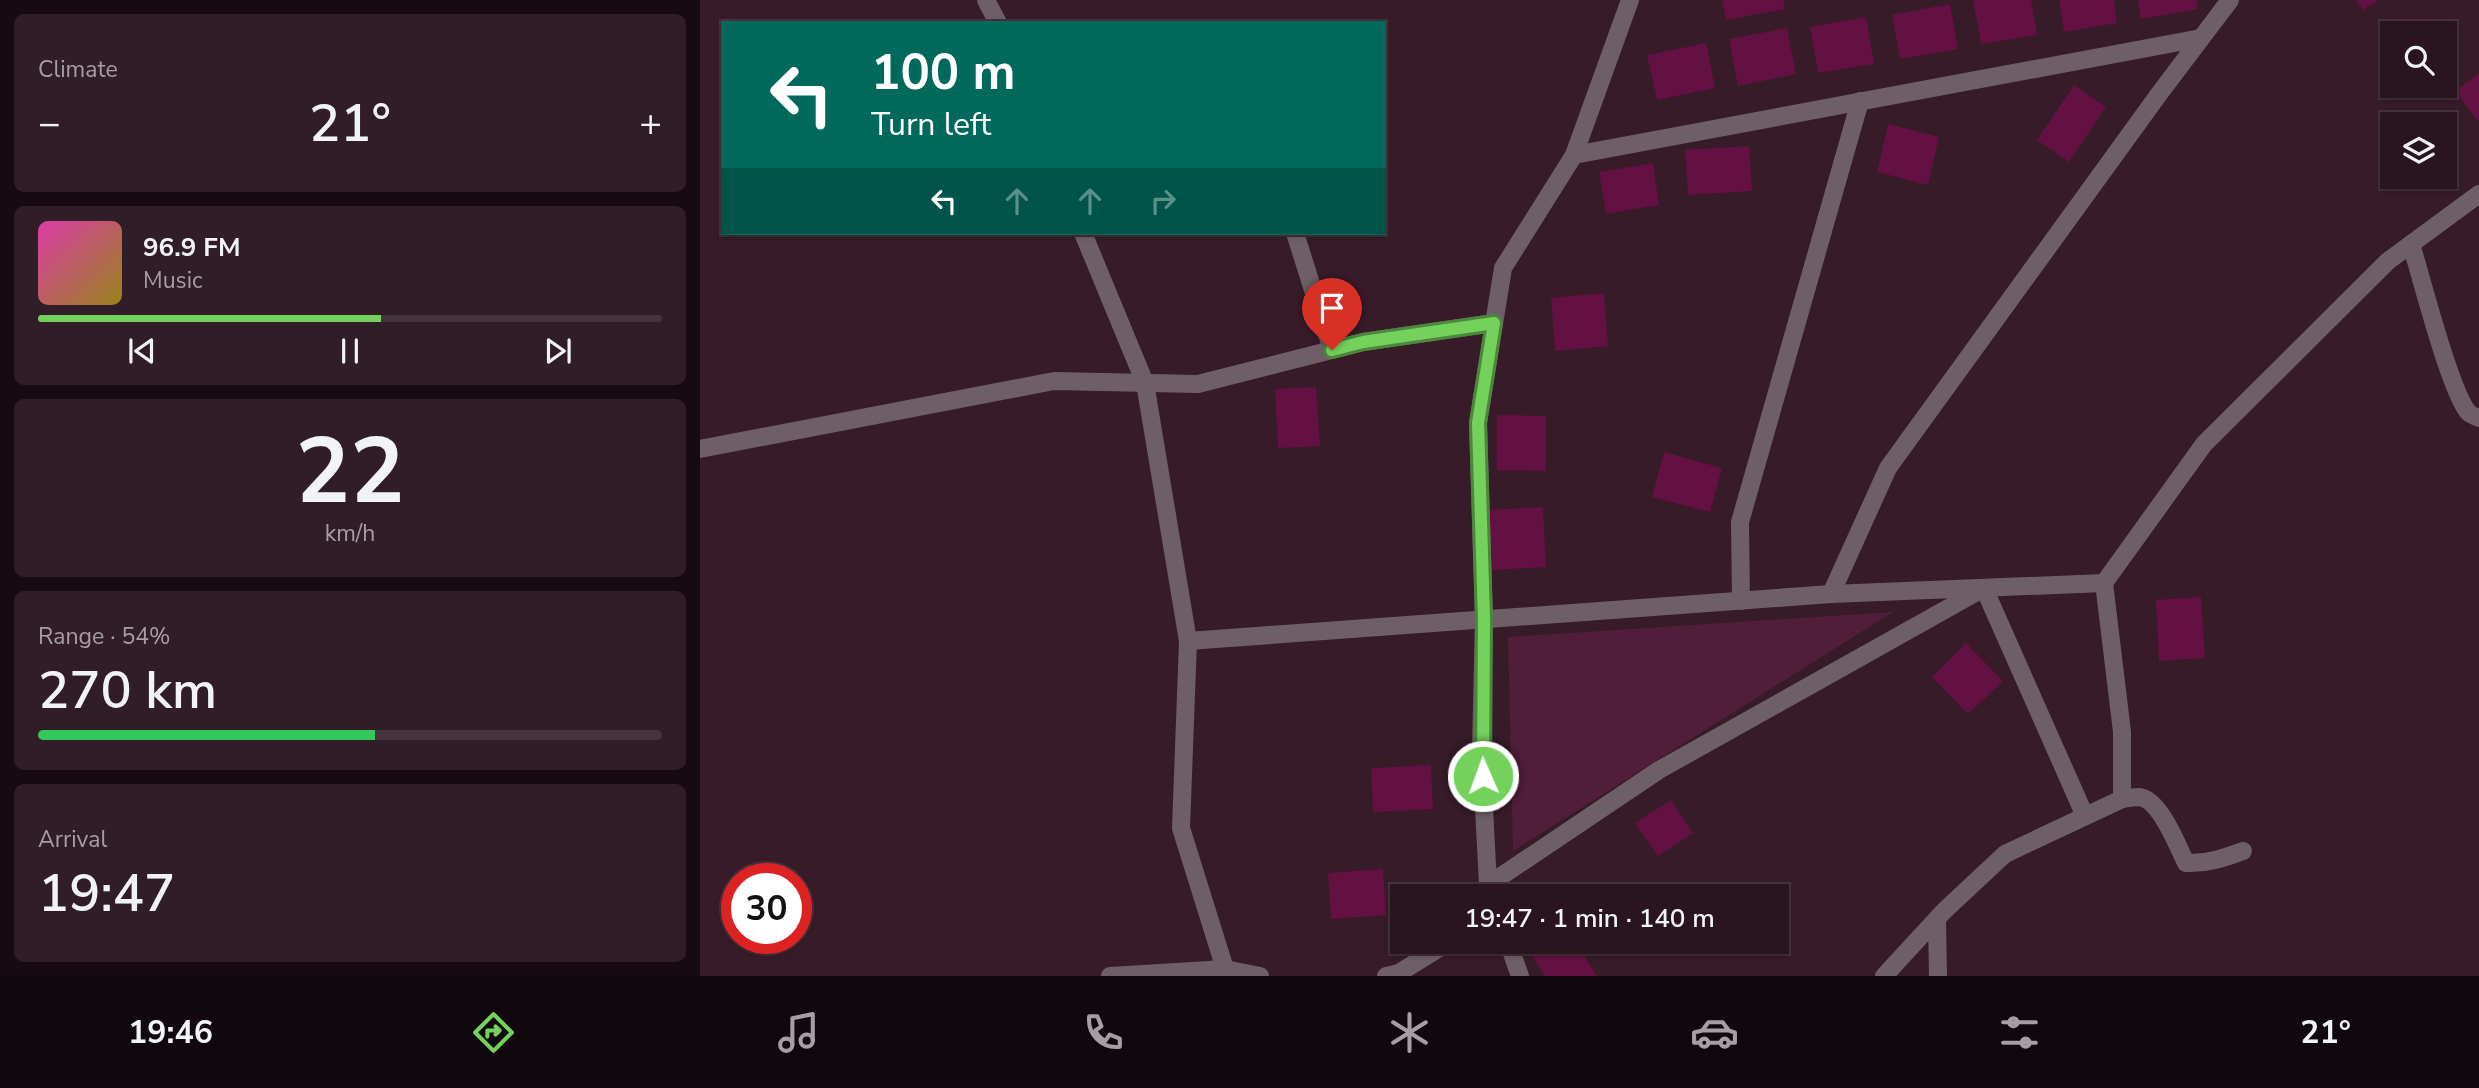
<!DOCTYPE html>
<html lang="en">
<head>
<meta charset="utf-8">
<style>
  :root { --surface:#29141f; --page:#311d28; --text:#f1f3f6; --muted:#a59ea4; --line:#45333d; --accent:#74d25c }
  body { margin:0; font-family:"Nunito Sans",sans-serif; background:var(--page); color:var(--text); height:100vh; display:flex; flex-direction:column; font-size:26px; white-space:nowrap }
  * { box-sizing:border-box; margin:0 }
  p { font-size:23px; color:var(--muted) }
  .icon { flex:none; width:38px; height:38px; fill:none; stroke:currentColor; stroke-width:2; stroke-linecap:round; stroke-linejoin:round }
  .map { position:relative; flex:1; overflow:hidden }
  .details { display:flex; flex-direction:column; gap:14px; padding:14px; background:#170b11; width:700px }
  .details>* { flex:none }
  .guide { position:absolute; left:21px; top:21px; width:665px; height:214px; border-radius:0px; box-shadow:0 2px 5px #0004,0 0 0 2px var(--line); background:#00695c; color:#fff; overflow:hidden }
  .buttons { position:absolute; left:1680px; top:21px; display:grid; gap:14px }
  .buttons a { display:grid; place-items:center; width:77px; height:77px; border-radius:0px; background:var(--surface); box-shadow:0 2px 5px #0004,0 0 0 2px var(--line); font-size:35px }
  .speed { position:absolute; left:21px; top:863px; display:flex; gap:14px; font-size:35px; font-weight:700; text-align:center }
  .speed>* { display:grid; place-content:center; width:91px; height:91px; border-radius:50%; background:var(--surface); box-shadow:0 2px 5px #0004,0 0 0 2px var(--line); line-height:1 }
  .speed .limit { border:10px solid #d22; background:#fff; color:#111 }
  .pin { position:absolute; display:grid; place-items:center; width:60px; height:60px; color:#fff; margin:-72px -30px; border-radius:50% 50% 50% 0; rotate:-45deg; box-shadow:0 0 7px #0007 }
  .pin .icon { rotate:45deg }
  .me { position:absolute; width:77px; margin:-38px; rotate:358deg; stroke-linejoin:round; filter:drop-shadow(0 0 5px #0008) }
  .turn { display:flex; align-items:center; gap:24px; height:147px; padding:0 35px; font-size:32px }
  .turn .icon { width:91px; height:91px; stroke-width:2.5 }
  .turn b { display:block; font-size:49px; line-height:60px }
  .lanes { display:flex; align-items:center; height:66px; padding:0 35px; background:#0003; justify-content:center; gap:35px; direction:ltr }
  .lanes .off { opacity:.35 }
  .big { font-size:52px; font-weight:600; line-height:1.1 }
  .details .tile { flex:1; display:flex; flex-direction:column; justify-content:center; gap:10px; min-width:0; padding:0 24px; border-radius:10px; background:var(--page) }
  .details .dial { align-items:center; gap:0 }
  .dial b { font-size:91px; line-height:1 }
  .song { display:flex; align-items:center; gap:21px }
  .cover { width:84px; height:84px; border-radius:10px; background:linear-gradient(135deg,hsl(320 70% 55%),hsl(50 70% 35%)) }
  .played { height:7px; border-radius:4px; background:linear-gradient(90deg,var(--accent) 55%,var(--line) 55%) }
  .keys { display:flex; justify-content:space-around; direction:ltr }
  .heat { display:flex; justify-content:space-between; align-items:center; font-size:38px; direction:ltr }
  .charge { height:10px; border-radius:5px; background:linear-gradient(90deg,#34c759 54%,var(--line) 0) }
  .trip { position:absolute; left:690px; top:884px; width:399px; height:70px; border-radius:0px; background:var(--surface); box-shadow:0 2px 5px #0004,0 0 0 2px var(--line); font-weight:600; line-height:70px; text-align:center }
  .tabs { display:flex; height:112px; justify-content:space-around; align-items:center; background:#10080c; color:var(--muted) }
  .tabs .icon { width:49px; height:49px }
  .tabs .selected { color:var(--accent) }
  .tabs b { font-size:32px; color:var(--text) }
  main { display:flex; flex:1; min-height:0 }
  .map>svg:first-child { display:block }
  .green { fill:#501e39 }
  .building { fill:#631042 }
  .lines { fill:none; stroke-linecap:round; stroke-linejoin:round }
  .minor { stroke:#6e5f66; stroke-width:18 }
  .route-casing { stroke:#4b883c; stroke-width:18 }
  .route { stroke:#74d25c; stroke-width:12 }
</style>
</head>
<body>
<main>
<section class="details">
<div class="tile"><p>Climate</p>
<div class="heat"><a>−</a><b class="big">21°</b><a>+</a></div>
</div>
<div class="tile">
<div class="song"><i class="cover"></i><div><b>96.9 FM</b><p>Music</p></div></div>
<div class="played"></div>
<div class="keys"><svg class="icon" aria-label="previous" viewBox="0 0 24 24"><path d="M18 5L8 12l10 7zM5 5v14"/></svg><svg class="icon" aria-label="pause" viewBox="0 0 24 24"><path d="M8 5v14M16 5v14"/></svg><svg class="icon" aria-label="next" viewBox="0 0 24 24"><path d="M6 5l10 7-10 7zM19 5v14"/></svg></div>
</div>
<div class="tile dial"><b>22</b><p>km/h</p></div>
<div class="tile"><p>Range · 54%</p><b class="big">270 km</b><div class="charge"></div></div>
<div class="tile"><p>Arrival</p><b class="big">19:47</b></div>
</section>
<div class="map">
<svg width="1779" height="976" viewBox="0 0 1779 976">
  <rect width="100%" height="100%" fill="#371b29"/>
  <polygon class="green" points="1193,612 813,851 808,637"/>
  <g class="building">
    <polygon points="1022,0 1083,0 1085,9 1026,20"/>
    <polygon points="1273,0 1331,0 1337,35 1281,44"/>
    <polygon points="1359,0 1414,0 1417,23 1364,32"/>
    <polygon points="1438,0 1496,0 1498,9 1441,19"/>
    <polygon points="1656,0 1679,0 1663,10"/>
    <polygon points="1250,4 1258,49 1200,59 1192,15"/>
    <polygon points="1166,17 1174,64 1118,73 1110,27"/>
    <polygon points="1087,28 1096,74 1038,86 1029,39"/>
    <polygon points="1006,43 1015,88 957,100 947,55"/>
    <polygon points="1779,73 1779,122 1755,91"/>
    <polygon points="1374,85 1406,107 1369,162 1337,140"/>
    <polygon points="1188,124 1239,137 1228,185 1177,172"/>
    <polygon points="1049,146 1052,191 988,195 985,150"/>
    <polygon points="953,163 959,205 906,214 899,172"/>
    <polygon points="904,293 908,346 855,351 851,298"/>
    <polygon points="616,387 620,446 578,448 575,389"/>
    <polygon points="797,415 846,416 846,471 797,470"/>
    <polygon points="964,452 1022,468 1010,512 952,497"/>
    <polygon points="843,507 846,567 792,570 789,510"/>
    <polygon points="1501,597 1505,658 1459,661 1456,600"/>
    <polygon points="1266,643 1303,681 1268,714 1232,677"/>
    <polygon points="731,765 733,809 673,812 671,768"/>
    <polygon points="971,800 993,833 958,856 935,823"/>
    <polygon points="683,869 686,915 631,919 628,873"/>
    <polygon points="846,942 875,942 897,976 845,976 829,952"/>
  </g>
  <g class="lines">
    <g class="minor">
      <polyline points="286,0 298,23"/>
      <polyline points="874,155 1501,38"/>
      <polyline points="383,233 445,383 488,641 481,828 525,969"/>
      <polyline points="595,233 632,350"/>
      <path d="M1711 244C1721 276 1751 395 1769 413 1771 415 1777 417 1779 418"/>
      <polyline points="0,449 354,381 498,384 663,342 794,323"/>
      <polyline points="1131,594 1188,468 1459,94 1530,0"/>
      <polyline points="1041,601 1040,522 1160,101"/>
      <polyline points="488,641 1131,594 1404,583"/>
      <path d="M1422 799C1428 798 1434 797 1439 797 1460 799 1477 845 1486 863 1507 864 1524 858 1543 851"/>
      <polyline points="783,893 788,885 959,770 1284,588 1385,816"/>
      <polyline points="792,896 788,885 781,749 784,619 778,423 803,268 874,155 930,0"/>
      <polyline points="1237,919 1238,976"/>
      <polyline points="808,942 820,976"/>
      <polyline points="410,976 525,969 560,976"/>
      <polyline points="686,976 699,973 749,942"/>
      <polyline points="1184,976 1244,911 1305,854 1422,799 1422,732 1404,583 1504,444 1688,261 1779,194"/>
    </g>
  </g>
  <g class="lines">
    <defs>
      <polyline id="route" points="632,350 663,342 794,323 778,423 784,619 783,776"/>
    </defs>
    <use href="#route" class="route-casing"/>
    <use href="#route" class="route"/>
  </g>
</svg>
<div class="buttons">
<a><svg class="icon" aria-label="search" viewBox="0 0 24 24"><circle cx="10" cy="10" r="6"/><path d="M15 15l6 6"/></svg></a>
<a><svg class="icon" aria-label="layers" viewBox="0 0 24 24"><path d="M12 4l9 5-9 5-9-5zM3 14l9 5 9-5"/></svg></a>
</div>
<div class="speed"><div class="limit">30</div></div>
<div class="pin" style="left:632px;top:350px;background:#d93025"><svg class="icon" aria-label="arrive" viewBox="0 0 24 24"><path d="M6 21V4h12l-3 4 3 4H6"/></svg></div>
<svg class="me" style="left:783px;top:776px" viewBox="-20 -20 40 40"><circle r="17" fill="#74d25c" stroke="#fff" stroke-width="3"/><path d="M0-11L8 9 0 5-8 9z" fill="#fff"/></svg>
<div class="trip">19:47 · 1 min · 140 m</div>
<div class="guide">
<div class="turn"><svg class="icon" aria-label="left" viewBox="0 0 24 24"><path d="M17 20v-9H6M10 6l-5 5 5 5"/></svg><div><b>100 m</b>Turn left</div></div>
<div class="lanes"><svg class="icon" aria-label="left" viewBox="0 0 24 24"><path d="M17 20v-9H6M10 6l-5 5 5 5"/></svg><svg class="icon off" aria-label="ahead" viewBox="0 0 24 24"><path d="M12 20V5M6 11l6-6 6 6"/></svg><svg class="icon off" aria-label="ahead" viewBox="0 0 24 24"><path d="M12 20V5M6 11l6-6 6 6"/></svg><svg class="icon off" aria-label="right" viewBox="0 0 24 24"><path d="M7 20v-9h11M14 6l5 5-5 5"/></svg></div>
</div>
</div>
</main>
<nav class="tabs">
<b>19:46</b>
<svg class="icon selected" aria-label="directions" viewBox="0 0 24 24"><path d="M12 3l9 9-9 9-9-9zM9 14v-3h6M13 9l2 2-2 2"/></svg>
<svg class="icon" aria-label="music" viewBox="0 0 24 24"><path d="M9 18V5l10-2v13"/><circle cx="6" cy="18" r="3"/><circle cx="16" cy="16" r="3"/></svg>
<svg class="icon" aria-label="phone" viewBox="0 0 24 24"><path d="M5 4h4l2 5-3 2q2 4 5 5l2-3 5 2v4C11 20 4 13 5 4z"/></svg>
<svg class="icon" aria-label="climate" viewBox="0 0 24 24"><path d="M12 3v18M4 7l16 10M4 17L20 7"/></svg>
<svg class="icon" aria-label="car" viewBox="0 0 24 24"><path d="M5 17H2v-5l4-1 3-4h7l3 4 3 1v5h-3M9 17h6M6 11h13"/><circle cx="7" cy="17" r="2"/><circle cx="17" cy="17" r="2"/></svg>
<svg class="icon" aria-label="filters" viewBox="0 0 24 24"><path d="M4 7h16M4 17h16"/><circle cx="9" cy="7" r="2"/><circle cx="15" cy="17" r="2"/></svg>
<b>21°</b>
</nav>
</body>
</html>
